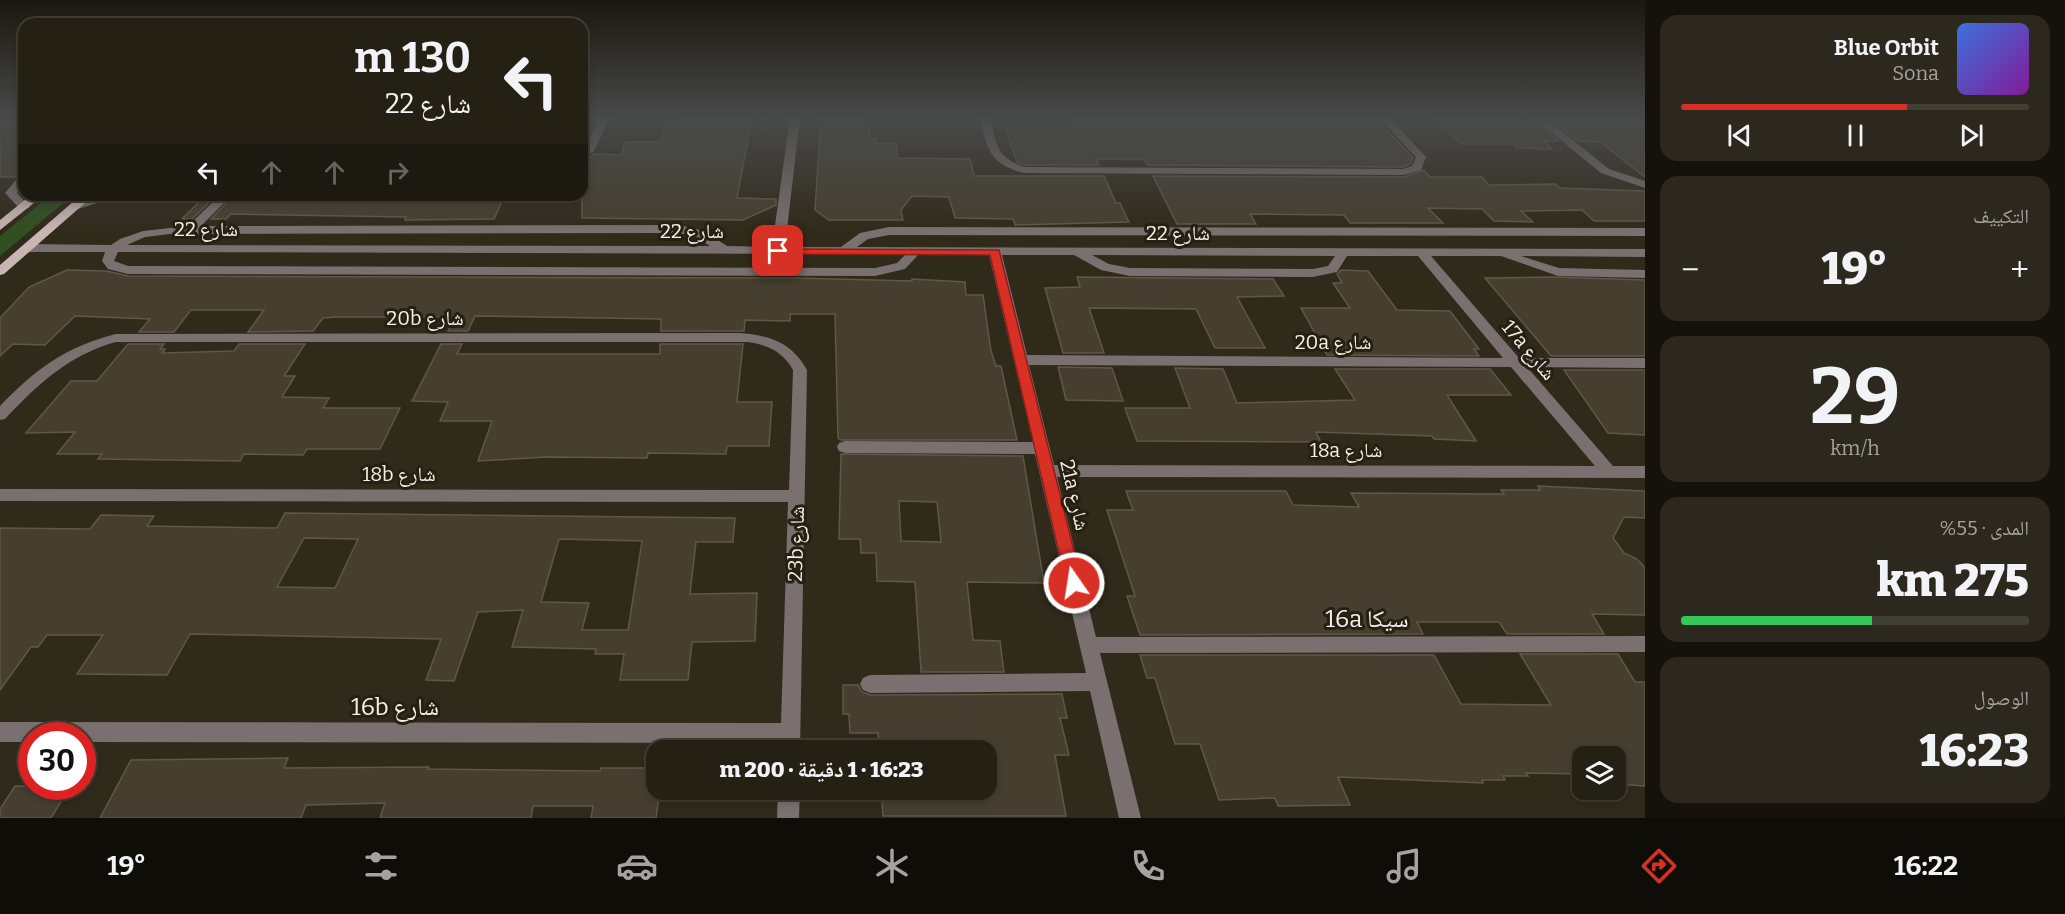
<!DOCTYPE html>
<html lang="ar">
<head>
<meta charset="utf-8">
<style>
  :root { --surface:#242014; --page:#2c281d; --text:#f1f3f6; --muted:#a3a3a0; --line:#413e34; --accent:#d93025 }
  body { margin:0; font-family:Bitter,"Noto Naskh Arabic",serif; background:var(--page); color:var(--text); direction:rtl; height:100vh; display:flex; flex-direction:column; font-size:22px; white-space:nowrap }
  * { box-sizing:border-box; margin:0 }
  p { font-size:20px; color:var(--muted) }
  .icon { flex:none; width:33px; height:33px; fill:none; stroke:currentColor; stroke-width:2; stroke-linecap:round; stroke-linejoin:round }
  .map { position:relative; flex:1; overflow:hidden; direction:ltr }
  .panel { display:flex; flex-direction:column; gap:15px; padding:15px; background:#14120b; width:420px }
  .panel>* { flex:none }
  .guide { position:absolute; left:18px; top:18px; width:570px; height:183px; border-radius:18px; box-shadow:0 3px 9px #0003,0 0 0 2px var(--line); direction:rtl; background:#242014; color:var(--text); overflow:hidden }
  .controls { position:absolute; left:1572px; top:746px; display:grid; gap:12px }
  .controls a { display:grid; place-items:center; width:54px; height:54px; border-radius:12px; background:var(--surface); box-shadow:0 3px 9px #0003,0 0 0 2px var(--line); font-size:30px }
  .speed { position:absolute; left:18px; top:722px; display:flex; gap:12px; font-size:30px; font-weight:700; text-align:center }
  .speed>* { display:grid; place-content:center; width:78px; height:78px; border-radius:50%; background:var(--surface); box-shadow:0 3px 9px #0003,0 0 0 2px var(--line); line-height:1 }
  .speed .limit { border:9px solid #d22; background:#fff; color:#111 }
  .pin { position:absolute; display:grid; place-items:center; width:51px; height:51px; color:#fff; margin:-26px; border-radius:12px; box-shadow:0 3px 9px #0006 }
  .me { position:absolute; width:66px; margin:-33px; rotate:347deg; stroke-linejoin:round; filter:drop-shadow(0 0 4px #0008) }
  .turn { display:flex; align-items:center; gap:21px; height:126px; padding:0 18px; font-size:27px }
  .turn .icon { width:78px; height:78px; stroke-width:2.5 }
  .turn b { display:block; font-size:42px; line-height:51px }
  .lanes { display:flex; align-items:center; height:57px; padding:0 18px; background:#0003; justify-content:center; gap:30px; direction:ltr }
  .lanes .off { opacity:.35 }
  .big { font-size:45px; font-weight:800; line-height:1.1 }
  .panel .tile { flex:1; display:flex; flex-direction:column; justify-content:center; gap:9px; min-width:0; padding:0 21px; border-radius:18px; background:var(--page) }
  .panel .dial { align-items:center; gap:0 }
  .dial b { font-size:78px; line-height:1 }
  .song { display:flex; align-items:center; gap:18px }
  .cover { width:72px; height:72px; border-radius:9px; background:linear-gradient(135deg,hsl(220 70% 55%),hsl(290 70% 35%)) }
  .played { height:6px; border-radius:3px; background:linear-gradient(90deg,var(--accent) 65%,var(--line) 65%) }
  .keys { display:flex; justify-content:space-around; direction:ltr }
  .heat { display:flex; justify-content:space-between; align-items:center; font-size:33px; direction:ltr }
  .charge { height:9px; border-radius:4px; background:linear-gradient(90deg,#34c759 55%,var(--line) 0) }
  .trip { position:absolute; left:646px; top:740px; width:351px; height:60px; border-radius:18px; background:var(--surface); box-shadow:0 3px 9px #0003,0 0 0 2px var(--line); font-weight:800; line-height:60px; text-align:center; direction:rtl }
  .dock { display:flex; height:96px; justify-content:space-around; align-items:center; background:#0e0d08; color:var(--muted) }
  .dock .icon { width:42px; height:42px }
  .dock .selected { color:var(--accent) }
  .dock b { font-size:27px; color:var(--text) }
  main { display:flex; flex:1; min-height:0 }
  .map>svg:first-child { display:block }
  .green { fill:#314f21 }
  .building { fill:#463f30; stroke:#5f5848; stroke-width:1.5; fill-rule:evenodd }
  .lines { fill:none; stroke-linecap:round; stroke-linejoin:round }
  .minor { fill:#79706f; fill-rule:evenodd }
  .major { fill:#c9b6b3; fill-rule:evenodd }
  .route { fill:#d93025; stroke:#8d1f18; stroke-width:1.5 }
  .labels { text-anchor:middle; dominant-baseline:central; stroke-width:6; stroke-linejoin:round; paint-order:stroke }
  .street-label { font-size:20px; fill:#f3efe6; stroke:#262012 }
  .near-street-label { font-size:24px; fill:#f3efe6; stroke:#262012 }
</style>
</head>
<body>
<main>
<section class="panel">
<div class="tile">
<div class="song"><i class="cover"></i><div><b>Blue Orbit</b><p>Sona</p></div></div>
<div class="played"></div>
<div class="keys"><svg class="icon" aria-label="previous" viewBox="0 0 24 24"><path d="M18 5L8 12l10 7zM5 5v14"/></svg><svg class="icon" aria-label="pause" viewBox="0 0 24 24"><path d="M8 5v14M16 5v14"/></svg><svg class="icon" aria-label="next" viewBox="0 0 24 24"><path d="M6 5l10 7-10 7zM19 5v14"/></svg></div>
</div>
<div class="tile"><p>التكييف</p>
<div class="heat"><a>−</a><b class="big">19°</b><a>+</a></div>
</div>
<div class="tile dial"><b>29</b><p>km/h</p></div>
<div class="tile"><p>المدى · 55%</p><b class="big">275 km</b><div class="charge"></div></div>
<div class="tile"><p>الوصول</p><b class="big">16:23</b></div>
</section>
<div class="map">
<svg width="1645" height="818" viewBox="0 0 1645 818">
  <rect width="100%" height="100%" fill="#302a1b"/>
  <polygon class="green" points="51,195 73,195 0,256 0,236"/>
  <g class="building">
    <polygon points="685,117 752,117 737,198 776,199 776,205 743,220 582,218 582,163 594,154 622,155 625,142 661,142 667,123 682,123"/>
    <polygon points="821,117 856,118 856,126 870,126 869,139 876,139 876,143 896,143 898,158 970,159 974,176 1104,176 1116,203 1120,203 1129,222 1015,225 1013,219 955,218 949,197 912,196 901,210 903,220 829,220 815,210"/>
    <polygon points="1074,117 1374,117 1413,158 1410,164 1403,167 1148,165 1143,159 1096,159 1099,165 1025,165 1017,162 1005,127 1079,127"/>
    <polygon points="1433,117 1520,117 1525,121 1534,121 1559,141 1544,141 1552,149 1517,148 1513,144 1462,144"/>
    <polygon points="1630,120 1645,120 1645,177 1600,142 1578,141 1555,123"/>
    <polygon points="0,126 24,126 24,172 15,177 0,177"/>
    <polygon points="1424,170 1430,177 1482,177 1489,185 1555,184 1560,188 1645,191 1645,221 1594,221 1582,210 1521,211 1533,222 1494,221 1482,209 1428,208 1443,223 1350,223 1344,215 1250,214 1256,224 1177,224 1153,176 1404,177"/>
    <polygon points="206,195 217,195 192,219 182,219"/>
    <polygon points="234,195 505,195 494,219 405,220 406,217 231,214 226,219 211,219"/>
    <polygon points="67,270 107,271 128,276 796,278 912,281 912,279 965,282 966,295 983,295 991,351 996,366 1001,366 1017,440 841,440 838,438 835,314 790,314 790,321 745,320 744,331 661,331 661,319 475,316 468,331 448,331 455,317 337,317 323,318 313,331 248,332 264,310 191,310 174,332 139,332 150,319 75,316 45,345 13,344 0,356 0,318 29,287"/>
    <polygon points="1341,270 1368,271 1397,310 1450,311 1479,349 1474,349 1479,356 1327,355 1301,308 1350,308 1333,283 1342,283 1337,274"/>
    <polygon points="1077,277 1273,279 1284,296 1237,297 1265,348 1215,348 1196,309 1089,308 1104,353 1063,353 1045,288 1080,287"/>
    <polygon points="1553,277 1645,280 1645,356 1551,356 1485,278"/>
    <polygon points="128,344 164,344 160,349 165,349 162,353 234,351 239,344 305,344 284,376 295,376 282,397 329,398 323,408 400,408 380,449 307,449 303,455 244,454 240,461 98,459 102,454 57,454 75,432 26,433 71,381 97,381"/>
    <polygon points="441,344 462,344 457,354 660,354 660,344 743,344 737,402 772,402 769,446 727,446 726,454 648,453 647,458 547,457 478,461 492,421 440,421 448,402 412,401"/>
    <polygon points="1058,367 1112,368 1123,401 1066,400"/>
    <polygon points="1175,368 1223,369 1237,403 1355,400 1335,369 1490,369 1511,395 1447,395 1476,441 1434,439 1432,436 1316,432 1321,442 1137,441 1125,408 1190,408"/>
    <polygon points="1564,370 1645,370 1645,435 1608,433"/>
    <path d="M841 454 1023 456 1044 583 967 582 973 640 1000 641 1004 672H921L915 582 877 581 876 553H861L860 539H839ZM899 501 937 502 941 542 901 541Z"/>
    <polygon points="1538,486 1645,491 1645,518 1624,517 1613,538 1624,553 1637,559 1645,568 1645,615 1592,614 1604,634 1507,634 1499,622 1417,622 1423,634 1140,635 1127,596 1135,596 1107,510 1133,510 1126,491 1286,491 1293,505 1359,507 1351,493 1504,494 1501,490 1540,490"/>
    <path d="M285 513 735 518 733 542H696L690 594 757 593 755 641 692 642 688 680H620L624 654H595L596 649 512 647 523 610 478 612 454 681 426 680 441 639 190 634 167 675 77 674 103 635H47L38 647H31L0 690V528L90 529 101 515 154 516 147 526 277 528ZM304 538 358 539 335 588 277 587ZM559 539 642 541 628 630H582L589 603 541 602Z"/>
    <polygon points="1520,654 1618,654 1635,682 1645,682 1645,786 1616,784 1616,756 1582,756 1582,774 1526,773 1528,776 1503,776 1505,780 1482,780 1483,783 1338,777 1350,805 1278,806 1275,798 1219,800 1200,744 1175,744 1155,678 1147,678 1140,655 1434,655 1461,704 1551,705"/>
    <polygon points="843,685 858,685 862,692 870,695 1062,694 1067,718 1060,718 1069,755 1055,755 1066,816 883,816 881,789 987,789 987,750 879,750 878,733 850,733 849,714 843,714"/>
    <polygon points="288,758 284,768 429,767 428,769 600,771 601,768 657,768 657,789 660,789 656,818 591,818 593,806 533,806 531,818 380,818 385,803 306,805 301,818 100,818 131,760"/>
    <polygon points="15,786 70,787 51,818 0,818 0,809"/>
  </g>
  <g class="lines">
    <g class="minor">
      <polygon points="600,117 610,117 594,151 582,161 582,152"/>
      <path d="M790 117H800L785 247H841L860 233 889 227 1645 228V236L889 235 868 239 857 247 1645 249V257L1521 256 1559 268 1645 270V278L1558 276 1501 256H1431L1519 358H1645V368L1527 367 1613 466H1645V478L1057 477 1096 637 1645 636V652L1100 653 1141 818H1119L1090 691 870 693 863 690 860 684 863 678 870 675 1086 673 1035 454 845 453 839 451 837 447 839 443 845 441 1033 442 989 255 919 254 905 269 875 276 128 274 108 269 102 261 105 252H26L20 248 26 244 111 245 120 239 143 231 188 226 220 195H232L201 226 679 225 704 231 727 246 772 247ZM679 233 696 237 710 246 127 245 145 237 170 234ZM118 252 906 254 897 263 875 268 128 266 114 261ZM1002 255H1074L1101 270 1130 276 1313 277 1337 272 1347 256H1418L1503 358 1027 355ZM1092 255 1335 256 1328 266 1313 269 1130 268 1109 264ZM1029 365 1511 367 1595 466 1054 465Z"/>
      <path d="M980 117H990C996 143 996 158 1025 167L1403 169 1412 166 1416 157 1378 117H1389L1426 157 1421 170 1404 175 1024 173C989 164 987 149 980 117Z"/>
      <polygon points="1533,117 1631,117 1626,120 1549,121 1609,169 1645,181 1645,188 1601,173"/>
      <polygon points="24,174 24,184 17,193 30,207 24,210 20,209 5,193 20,175"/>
      <polygon points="104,195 122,195 72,211 66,208"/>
      <path d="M738 333C769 335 792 342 807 370L800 750H780V743L82 742V735H32V742H0V722L781 723 788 502 0 501V489L789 490 793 370C783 352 768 345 748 342H116C69 355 38 384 5 419L0 420V406C37 368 65 347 116 334Z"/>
      <polygon points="778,789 800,789 799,818 777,818"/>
    </g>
    <g class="major">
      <polygon points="31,195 44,195 0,230 0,220"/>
      <polygon points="81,195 94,195 4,274 0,275 0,265"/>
    </g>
  </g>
  <linearGradient id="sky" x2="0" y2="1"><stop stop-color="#1a170f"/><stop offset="0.51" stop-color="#484a4a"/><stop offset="1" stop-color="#484a4a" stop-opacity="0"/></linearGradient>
  <rect width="1645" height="231" fill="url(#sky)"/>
  <polygon class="route" points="774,249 999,250 1082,583 1080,588 1068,588 1066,583 990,255 778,254 772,251"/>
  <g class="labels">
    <g class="street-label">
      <text x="206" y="229">شارع 22</text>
      <text x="692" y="231">شارع 22</text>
      <text x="1178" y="233">شارع 22</text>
      <text x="425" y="318">20b شارع</text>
      <text x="1333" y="342">20a شارع</text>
      <text transform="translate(1529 350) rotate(50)">17a شارع</text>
      <text x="1346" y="450">18a شارع</text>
      <text x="399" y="474">18b شارع</text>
      <text transform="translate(1075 495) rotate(77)">21a شارع</text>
      <text transform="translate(796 544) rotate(-88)">23b شارع</text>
    </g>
    <g class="near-street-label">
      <text x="1367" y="619">16a سيكا</text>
      <text x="395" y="707">16b شارع</text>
    </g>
  </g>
</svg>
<div class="controls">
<a><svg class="icon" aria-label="layers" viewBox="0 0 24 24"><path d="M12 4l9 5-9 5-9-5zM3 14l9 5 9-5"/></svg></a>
</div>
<div class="speed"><div class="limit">30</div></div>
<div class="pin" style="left:778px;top:251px;background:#d93025"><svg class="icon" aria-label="arrive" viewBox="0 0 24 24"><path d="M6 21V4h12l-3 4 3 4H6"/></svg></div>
<svg class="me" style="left:1074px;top:583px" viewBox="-20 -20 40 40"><circle r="17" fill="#d93025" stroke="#fff" stroke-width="3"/><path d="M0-11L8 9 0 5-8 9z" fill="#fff"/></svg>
<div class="trip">16:23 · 1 دقيقة · 200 m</div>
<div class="guide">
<div class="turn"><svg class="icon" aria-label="left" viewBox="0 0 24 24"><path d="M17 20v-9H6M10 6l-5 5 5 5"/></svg><div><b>130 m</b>شارع 22</div></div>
<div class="lanes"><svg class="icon" aria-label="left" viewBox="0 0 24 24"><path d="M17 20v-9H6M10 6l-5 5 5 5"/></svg><svg class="icon off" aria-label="ahead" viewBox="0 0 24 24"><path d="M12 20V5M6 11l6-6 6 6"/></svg><svg class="icon off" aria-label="ahead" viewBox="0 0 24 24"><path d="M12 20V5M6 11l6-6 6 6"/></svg><svg class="icon off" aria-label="right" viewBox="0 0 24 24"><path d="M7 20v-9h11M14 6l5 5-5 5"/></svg></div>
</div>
</div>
</main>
<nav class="dock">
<b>16:22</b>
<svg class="icon selected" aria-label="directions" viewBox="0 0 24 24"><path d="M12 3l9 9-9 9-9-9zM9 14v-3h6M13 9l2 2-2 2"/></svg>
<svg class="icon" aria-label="music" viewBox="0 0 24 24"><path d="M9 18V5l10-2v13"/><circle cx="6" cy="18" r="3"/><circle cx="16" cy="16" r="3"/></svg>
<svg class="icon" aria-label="phone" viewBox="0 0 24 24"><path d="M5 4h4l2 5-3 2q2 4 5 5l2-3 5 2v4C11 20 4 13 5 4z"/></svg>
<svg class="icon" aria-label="climate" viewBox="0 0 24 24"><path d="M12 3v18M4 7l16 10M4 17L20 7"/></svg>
<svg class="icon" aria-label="car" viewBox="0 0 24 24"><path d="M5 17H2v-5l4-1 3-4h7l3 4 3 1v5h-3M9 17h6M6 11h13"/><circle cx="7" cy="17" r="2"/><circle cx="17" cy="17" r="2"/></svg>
<svg class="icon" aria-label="filters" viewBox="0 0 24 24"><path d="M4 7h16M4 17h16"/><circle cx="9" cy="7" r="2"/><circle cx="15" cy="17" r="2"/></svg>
<b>19°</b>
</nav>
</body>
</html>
